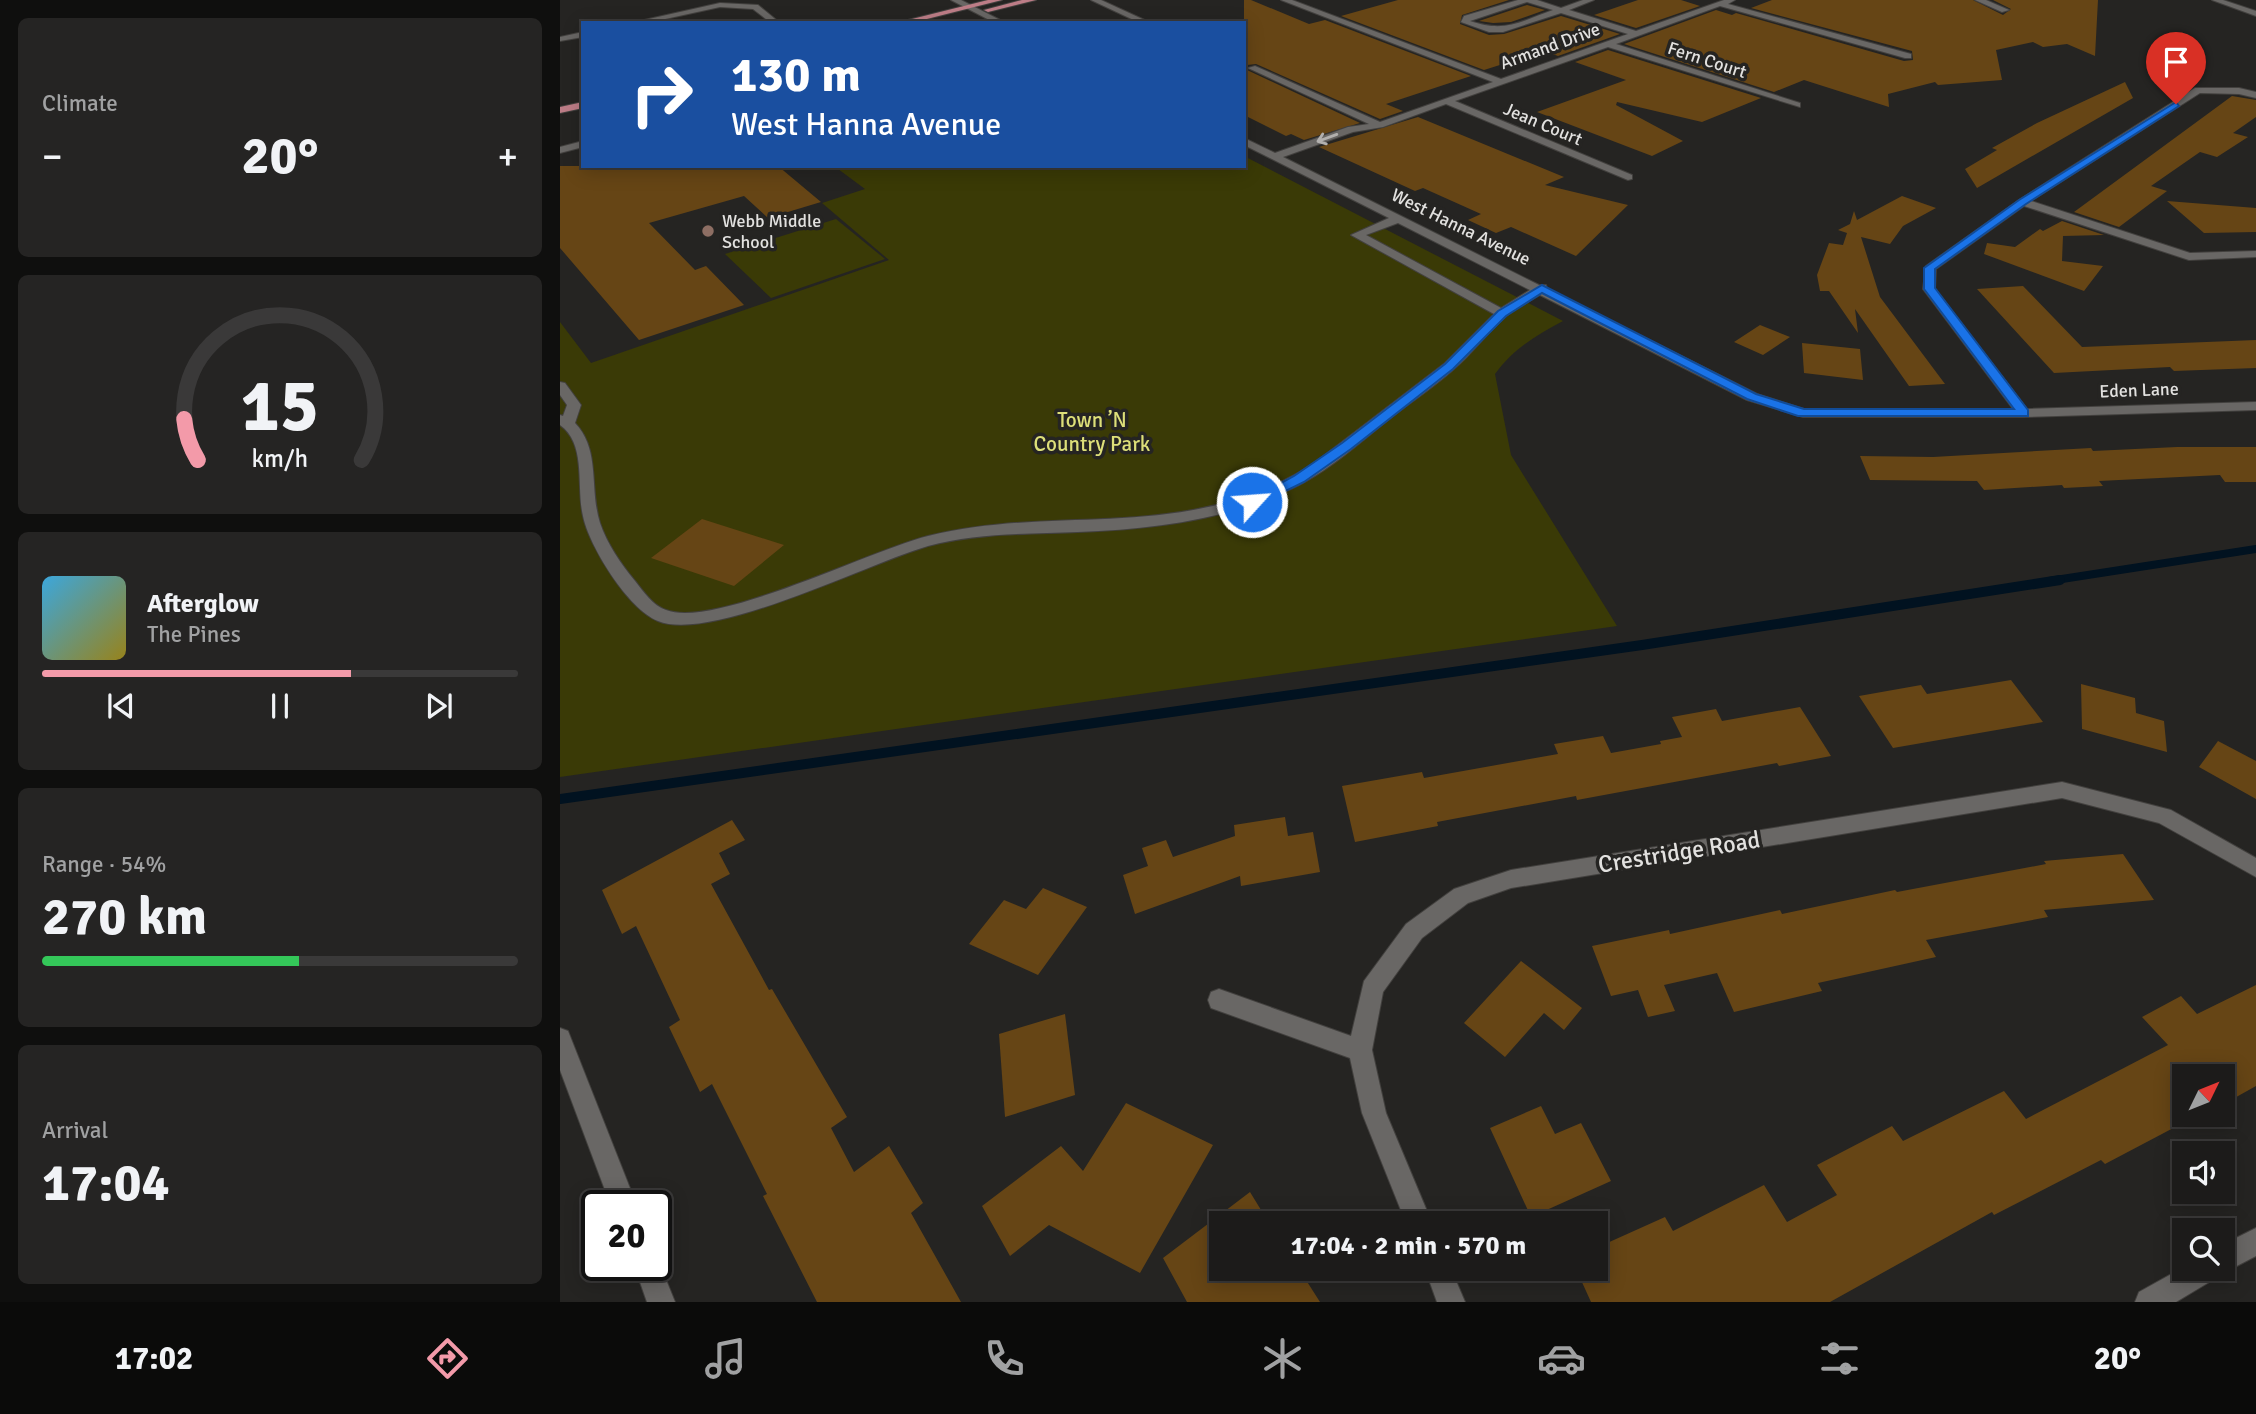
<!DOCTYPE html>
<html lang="en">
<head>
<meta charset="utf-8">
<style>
  :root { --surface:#1c1b1a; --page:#252423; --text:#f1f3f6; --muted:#a0a1a2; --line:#3a3939; --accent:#f39aa9 }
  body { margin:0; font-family:Signika,sans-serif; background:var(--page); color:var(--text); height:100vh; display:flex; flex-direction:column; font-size:26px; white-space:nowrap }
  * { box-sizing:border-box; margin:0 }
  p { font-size:23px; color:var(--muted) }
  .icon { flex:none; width:38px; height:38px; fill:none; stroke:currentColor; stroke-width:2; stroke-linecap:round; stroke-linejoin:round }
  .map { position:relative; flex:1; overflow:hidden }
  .side { display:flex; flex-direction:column; gap:18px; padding:18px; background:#0f0f0e; width:560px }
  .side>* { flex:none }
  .top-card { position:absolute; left:21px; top:21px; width:665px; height:147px; border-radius:0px; box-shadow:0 4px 18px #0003,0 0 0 2px var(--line); background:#1a4fa0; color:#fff; overflow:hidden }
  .needle { width:46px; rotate:47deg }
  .fabs { position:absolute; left:1612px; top:1064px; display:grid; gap:14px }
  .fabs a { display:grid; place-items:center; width:63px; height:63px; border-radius:0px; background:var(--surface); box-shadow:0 4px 18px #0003,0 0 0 2px var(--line); font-size:35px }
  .speed { position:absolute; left:21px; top:1190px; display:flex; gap:14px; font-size:35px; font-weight:700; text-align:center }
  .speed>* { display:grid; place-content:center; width:91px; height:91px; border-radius:50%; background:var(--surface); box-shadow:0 4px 18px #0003,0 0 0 2px var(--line); line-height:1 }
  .speed .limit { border:4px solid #111; border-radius:10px; background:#fff; color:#111 }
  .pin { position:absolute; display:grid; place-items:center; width:60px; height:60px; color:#fff; margin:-72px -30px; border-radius:50% 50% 50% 0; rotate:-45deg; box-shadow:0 0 7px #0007 }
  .pin .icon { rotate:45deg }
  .me { position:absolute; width:77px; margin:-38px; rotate:64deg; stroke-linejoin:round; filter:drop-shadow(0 0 5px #0008) }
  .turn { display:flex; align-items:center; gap:24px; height:147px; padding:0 35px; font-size:32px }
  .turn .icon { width:91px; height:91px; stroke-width:2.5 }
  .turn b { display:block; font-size:49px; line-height:60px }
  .big { font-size:52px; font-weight:700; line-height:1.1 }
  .side .widget { flex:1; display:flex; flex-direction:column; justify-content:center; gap:10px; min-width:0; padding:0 24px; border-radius:10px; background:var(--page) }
  .side .dial { align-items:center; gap:0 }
  .dial svg { height:182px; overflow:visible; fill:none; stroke:var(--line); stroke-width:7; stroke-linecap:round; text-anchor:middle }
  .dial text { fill:var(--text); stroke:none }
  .song { display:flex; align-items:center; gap:21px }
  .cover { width:84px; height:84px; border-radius:10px; background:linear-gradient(135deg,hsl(200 70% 55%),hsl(50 70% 35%)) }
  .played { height:7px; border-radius:4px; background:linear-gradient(90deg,var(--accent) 65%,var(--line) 65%) }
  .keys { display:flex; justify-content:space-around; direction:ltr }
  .heat { display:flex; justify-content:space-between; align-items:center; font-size:38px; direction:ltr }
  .charge { height:10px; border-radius:5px; background:linear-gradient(90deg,#34c759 54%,var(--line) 0) }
  .trip { position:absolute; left:649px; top:1211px; width:399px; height:70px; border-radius:0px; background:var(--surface); box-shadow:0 4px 18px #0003,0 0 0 2px var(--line); font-weight:700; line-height:70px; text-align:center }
  .tabs { display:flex; height:112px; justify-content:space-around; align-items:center; background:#0b0b0a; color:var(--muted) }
  .tabs .icon { width:49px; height:49px }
  .tabs .active { color:var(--accent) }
  .tabs b { font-size:32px; color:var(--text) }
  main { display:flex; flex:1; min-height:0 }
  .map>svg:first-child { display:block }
  .green { fill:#3a3a06 }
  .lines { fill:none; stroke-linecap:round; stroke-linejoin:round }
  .stream-far1 { stroke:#011220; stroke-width:8 }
  .stream { stroke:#011220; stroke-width:10 }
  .building { fill:#664515 }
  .minor-casing { stroke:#42403e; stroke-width:2 }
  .major-casing { stroke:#42403e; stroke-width:2 }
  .minor { fill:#696765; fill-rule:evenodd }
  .major { fill:#bd7d87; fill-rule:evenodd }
  .oneway { stroke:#b2b0ae }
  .route { fill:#1a73e8; stroke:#114b97; stroke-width:2 }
  .education-dot { fill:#8d6e63; stroke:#252422; stroke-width:2.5 }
  .labels { text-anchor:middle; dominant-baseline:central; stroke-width:7; stroke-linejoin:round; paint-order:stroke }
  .far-street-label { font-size:18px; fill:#e2e1df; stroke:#252422 }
  .far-poi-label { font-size:18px; fill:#e2e1df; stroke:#252422; text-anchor:start }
  .park-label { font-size:21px; fill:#dddf79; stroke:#252422 }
  .near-street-label { font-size:24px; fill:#e2e1df; stroke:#252422 }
</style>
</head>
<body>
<main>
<section class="side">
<div class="widget"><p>Climate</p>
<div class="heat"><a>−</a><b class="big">20°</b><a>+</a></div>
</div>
<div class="widget dial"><svg viewBox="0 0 100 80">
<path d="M14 69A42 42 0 1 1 86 69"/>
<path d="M14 69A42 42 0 0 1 8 51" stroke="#f39aa9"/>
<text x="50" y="56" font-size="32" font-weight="700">15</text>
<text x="50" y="72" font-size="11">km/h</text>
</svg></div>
<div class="widget">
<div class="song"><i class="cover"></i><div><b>Afterglow</b><p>The Pines</p></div></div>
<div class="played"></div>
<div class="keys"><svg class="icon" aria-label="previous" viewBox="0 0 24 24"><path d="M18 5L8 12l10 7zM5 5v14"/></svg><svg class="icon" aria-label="pause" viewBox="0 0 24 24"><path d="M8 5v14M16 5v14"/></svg><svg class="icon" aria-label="next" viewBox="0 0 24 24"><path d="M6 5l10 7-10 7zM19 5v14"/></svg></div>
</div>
<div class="widget"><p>Range · 54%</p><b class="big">270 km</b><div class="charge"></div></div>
<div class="widget"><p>Arrival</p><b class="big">17:04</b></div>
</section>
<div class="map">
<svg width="1696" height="1302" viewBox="0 0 1696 1302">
  <rect width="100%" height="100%" fill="#252422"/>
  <g class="green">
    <path d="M684 156 1003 321C975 336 953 349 935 374L951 455 1057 626 0 777V322L31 363 329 260 262 203 305 189 274 166H684Z"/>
    <polygon points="276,219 325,259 211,298 165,254"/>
  </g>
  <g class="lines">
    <polyline class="stream-far1" points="1489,581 1696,549"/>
    <polyline class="stream" points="0,799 1082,645 1500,580"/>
  </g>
  <g class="building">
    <polygon points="684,0 691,0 749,24 765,20 911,76 826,104 843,111 820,119 696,64 687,65 687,70 800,123 744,140 731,134 726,136 684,115"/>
    <polygon points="838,0 949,0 902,15 900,24 929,35 944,34 1001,16 1060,34 998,56 984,51 924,70 781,16"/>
    <polygon points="1078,0 1121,0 1140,6 1076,28 1034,15"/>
    <polygon points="1212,0 1413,0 1443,15 1451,9 1433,0 1538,0 1535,56 1507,44 1483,47 1473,42 1436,50 1442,80 1378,85 1375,82 1328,94 1329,107 1244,80 1214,92 1064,44 1156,10 1172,15 1176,13 1344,61 1353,60 1352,51 1191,8"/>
    <polygon points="967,5 985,10 951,22 933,23 919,21"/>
    <polygon points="1048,50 1201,98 1142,122 1057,102 1056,105 1123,141 1092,156 977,112 1066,80 1015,62"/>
    <polygon points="1565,82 1573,98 1417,188 1405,169 1437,150 1432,148 1477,123"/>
    <polygon points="1672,96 1696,100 1696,117 1673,133 1688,137 1657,157 1640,152 1591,186 1607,191 1559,227 1514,212"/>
    <polygon points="858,117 1004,177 985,185 1068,205 1016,256 951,227 936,233 908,220 921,214 863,188 855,191 759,147"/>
    <polygon points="0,166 218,166 261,202 208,218 184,196 89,223 135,270 146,266 184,305 79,340 0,248"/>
    <polygon points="1342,196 1376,208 1343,226 1330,244 1301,237 1320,297 1385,384 1349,386 1295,309 1298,333 1269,291 1260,291 1257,275 1269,243 1283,245 1287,233 1278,230 1290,224 1294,211 1297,220"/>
    <polygon points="1607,201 1696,208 1696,232 1644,233"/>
    <polygon points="1502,221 1544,235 1503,236 1502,261 1543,266 1524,291 1424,254 1427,243 1455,247 1480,229 1483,231"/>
    <polygon points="1463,286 1522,347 1696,340 1696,368 1614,371 1610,367 1494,373 1417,289"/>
    <polygon points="1200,325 1230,337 1203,355 1174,342"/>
    <polygon points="1242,343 1300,349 1303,380 1244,373"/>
    <polygon points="1617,447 1696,447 1696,482 1665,482 1660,475 1539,481 1543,486 1504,488 1502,485 1424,490 1417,481 1310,480 1300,456 1373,457 1531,448 1533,451"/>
    <polygon points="142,519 224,545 174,586 91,558"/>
    <polygon points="1451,680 1483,722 1333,748 1299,696 1361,685 1367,694"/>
    <polygon points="1521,684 1575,698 1576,713 1604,721 1607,752 1522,729"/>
    <polygon points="1240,707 1271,756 1219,766 1217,763 1017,800 1016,796 877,822 878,826 795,842 782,786 862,772 864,778 998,754 994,744 1043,736 1051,753 1101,744 1100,741 1122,737 1112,717 1156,709 1162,721"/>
    <polygon points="1658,741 1696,761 1696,799 1639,767"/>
    <polygon points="725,817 728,836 753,832 760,872 681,886 680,876 575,914 563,875 588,866 582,848 606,840 613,857 675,836 674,825"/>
    <polygon points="172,820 185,840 159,853 170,874 151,884 209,990 212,989 287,1117 271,1128 294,1172 329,1146 363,1203 351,1213 401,1302 257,1302 203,1196 207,1194 152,1084 140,1092 109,1027 120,1020 76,926 62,934 42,890"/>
    <polygon points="1563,854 1594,900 1484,910 1488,917 1366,940 1376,957 1258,983 1262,991 1174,1012 1157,973 1104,985 1115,1011 1088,1017 1078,990 1051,996 1032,946 1109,930 1110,934 1220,910 1222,914 1335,890 1337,892 1486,864 1484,861"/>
    <polygon points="483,888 527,907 478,975 409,944 444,900 466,909"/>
    <polygon points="961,961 1022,1008 1004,1030 984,1013 945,1057 904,1023"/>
    <polygon points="1696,985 1696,1086 1662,1105 1662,1076 1624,1076 1624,1115 1638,1115 1545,1164 1541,1160 1434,1215 1432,1212 1270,1302 1031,1302 1016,1269 1036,1269 1036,1248 1105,1217 1113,1231 1204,1185 1227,1222 1277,1195 1257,1165 1332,1126 1343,1141 1444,1091 1466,1119 1608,1045 1582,1017 1621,996 1637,1014"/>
    <polygon points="505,1014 515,1095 445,1117 439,1034"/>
    <polygon points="566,1103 653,1145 580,1273 489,1225 450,1256 422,1206 501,1146 523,1171"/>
    <polygon points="981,1106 995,1134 1021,1123 1051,1181 971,1217 930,1128"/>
    <polygon points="690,1192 709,1223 662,1223 662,1269 739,1269 760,1302 627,1302 603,1258"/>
  </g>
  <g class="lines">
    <defs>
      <g id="minor">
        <polygon points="391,0 401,0 446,23 435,23"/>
        <polygon points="531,0 541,0 591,23 580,23"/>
        <path d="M721 0H732L941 79 1068 34 1001 13 943 32H929L901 22 904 16 958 0H977L1001 8 1023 0H1034L1009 10 1076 31 1164 0H1175L1168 4 1351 54V58H1345L1160 6 1056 44 1240 103V107L1048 47 895 101 1072 175V179L1068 180 886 104 823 127 793 132 723 157 979 285H986L987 289 1197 394 1244 409H1453L1363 289 1366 266 1459 200 1635 88H1679L1696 92V98L1679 94 1640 93 1471 201 1630 253 1696 251V257L1629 260 1464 206 1376 269 1375 289 1467 409 1696 402V410L1463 417H1243L1187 400 980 295C968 302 955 308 944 318 926 334 912 354 894 369 873 388 849 403 827 421 799 443 772 468 739 485 670 520 594 529 518 532 468 534 416 533 368 546 309 563 151 643 98 621 68 609 29 546 23 516 16 487 27 444 0 425V415L3 416 7 405 0 395V382L5 383 21 405 15 423C41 450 29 489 40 523 47 544 61 564 75 581 83 591 93 606 106 610 154 629 311 550 368 536 503 503 624 545 753 464L885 363 934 314 791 235 829 218 684 145V138L715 153 788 127 809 124 688 68 695 66 820 122 933 82ZM967 2 993 10C959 22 945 33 910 21ZM838 223 970 290 941 308 806 235Z"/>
        <polygon points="1415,0 1426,0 1449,10 1442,12"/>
        <polygon points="1652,0 1663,0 1696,11 1696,16"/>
        <polygon points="160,3 198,5 220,23 211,23 193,9 160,7 87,23 71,23"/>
        <polygon points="23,32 23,37 0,41 0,37"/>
        <polygon points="23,141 23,147 0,153 0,147"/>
        <polygon points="1502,782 1611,810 1696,858 1696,877 1599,823 1502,798 951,888 908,903 862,938 823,992 812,1050 826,1113 872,1223 846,1223 802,1113 790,1058 651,1008 648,1000 651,992 659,989 791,1036 804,981 846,924 894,889 951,870"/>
        <polygon points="0,1028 8,1031 77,1206 51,1206 0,1070"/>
        <polygon points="1696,1228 1696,1256 1671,1269 1659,1272 1656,1278 1616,1302 1575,1302 1579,1292 1624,1267 1662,1269 1662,1245"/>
        <polygon points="96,1255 115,1302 87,1302 74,1265 96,1265"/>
        <polygon points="865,1269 891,1269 905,1302 877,1302"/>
      </g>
      <g id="major">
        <polygon points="428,0 442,0 351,23 336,23"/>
        <polygon points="462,0 476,0 428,12 424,10"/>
        <polygon points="23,102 23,108 0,113 0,107"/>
      </g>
    </defs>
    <use href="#minor" class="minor-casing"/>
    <use href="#major" class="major-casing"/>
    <use href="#minor" class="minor"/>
    <use href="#major" class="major"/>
  </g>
  <defs><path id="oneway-shaft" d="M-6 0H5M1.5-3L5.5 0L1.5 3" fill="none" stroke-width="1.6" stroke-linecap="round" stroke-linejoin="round" transform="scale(1.75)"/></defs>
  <use class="oneway" href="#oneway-shaft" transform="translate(767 138) rotate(160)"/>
  <polygon class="route" points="1616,102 1619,106 1466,204 1375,269 1375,288 1468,410 1468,416 1238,416 1187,399 982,293 946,316 893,369 791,449 744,482 697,505 692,506 686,502 734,476 782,443 885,364 938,311 982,285 1196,394 1244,409 1454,409 1364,289 1364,268 1459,200"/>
  <circle class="education-dot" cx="148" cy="231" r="7"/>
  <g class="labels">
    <g class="far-street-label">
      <text transform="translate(990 46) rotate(-20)">Armand Drive</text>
      <text transform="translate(1147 60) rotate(18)">Fern Court</text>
      <text transform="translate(983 124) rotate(23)">Jean Court</text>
      <text transform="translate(901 227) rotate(26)">West Hanna Avenue</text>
      <text transform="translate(1579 390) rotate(-2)">Eden Lane</text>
    </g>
    <g class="far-poi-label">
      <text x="162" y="221">Webb Middle<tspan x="162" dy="21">School</tspan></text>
    </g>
    <g class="park-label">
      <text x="532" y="420">Town ’N<tspan x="532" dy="24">Country Park</tspan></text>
    </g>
    <g class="near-street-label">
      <text transform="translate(1119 852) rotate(-9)">Crestridge Road</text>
    </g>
  </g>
</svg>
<div class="fabs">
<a><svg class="needle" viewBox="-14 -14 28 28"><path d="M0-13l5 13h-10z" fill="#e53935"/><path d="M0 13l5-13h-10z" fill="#a0a1a2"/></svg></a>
<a><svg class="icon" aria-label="sound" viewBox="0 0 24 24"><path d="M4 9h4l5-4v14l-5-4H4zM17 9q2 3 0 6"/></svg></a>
<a><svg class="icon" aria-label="search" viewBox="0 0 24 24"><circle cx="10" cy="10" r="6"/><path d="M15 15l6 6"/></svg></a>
</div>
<div class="speed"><div class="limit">20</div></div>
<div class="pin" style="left:1616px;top:104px;background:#d93025"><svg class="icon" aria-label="arrive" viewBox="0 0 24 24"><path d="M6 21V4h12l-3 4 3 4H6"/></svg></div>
<svg class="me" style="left:692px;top:502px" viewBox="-20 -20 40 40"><circle r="17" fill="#1a73e8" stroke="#fff" stroke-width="3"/><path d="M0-11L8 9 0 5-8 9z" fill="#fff"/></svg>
<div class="trip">17:04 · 2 min · 570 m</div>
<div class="top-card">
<div class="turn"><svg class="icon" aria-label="right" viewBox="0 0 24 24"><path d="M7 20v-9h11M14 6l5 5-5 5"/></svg><div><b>130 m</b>West Hanna Avenue</div></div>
</div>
</div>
</main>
<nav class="tabs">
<b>17:02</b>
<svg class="icon active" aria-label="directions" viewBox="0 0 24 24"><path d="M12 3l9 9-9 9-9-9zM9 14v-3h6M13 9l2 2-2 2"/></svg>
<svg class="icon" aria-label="music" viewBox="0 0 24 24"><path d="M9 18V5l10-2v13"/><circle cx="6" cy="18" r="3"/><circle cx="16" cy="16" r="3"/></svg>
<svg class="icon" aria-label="phone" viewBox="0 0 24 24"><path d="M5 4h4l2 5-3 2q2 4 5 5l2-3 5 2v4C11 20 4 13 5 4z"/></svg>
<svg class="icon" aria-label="climate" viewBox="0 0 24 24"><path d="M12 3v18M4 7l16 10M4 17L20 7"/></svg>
<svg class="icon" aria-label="car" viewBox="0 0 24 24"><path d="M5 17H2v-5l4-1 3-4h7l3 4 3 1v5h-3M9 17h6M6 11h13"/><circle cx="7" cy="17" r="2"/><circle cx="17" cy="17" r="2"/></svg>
<svg class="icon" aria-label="filters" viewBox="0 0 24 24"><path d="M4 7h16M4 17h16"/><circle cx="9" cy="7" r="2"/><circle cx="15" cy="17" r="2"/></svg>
<b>20°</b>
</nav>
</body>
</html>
